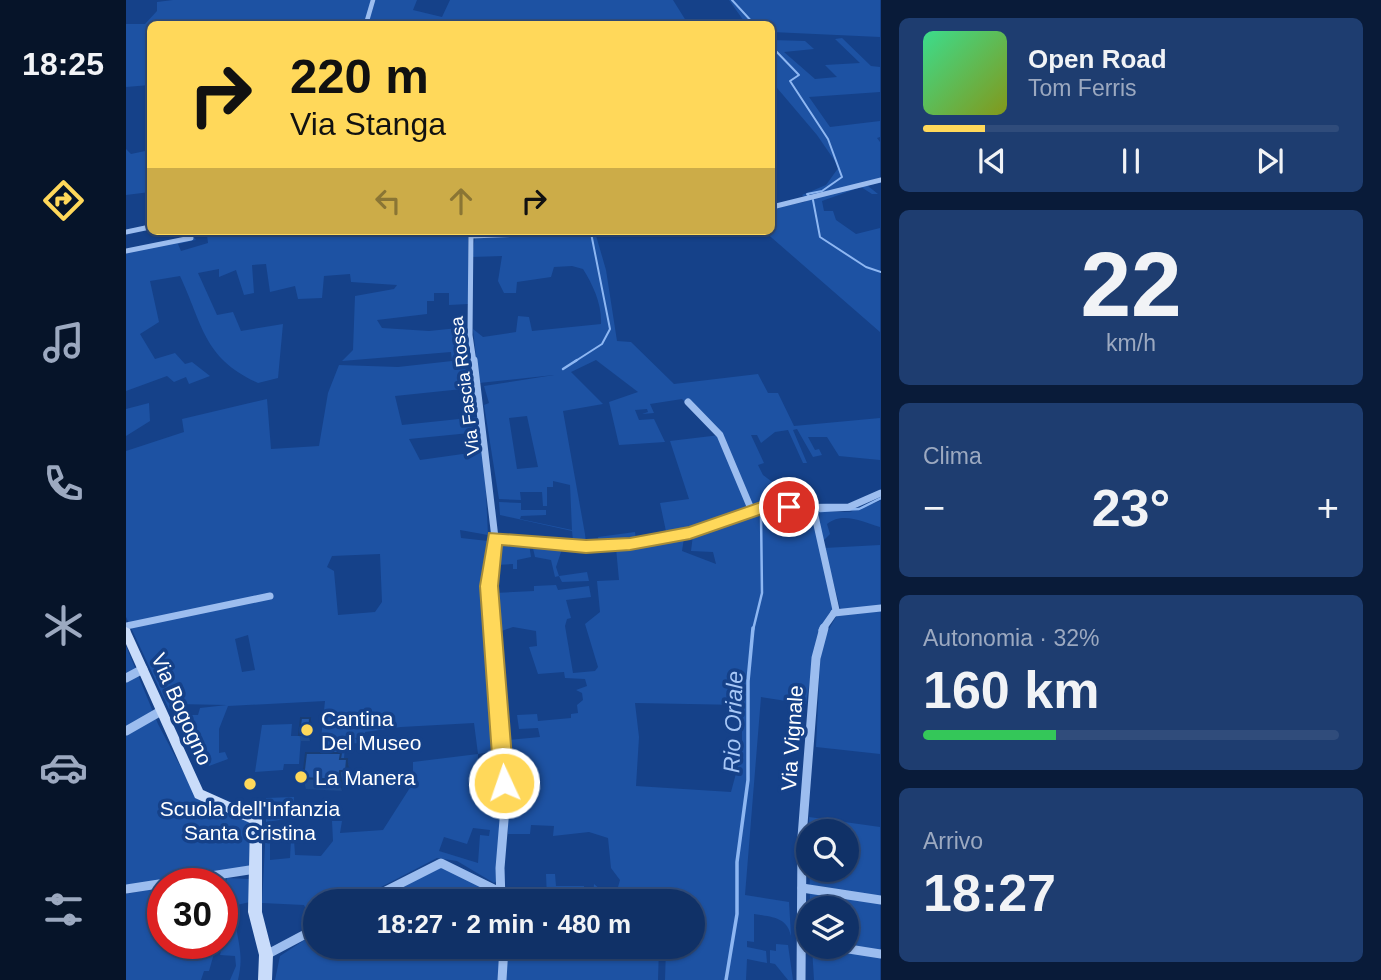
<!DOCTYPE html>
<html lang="it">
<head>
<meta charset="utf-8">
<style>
  :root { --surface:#103167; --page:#1e3d70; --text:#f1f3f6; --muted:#9ca9c0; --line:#304c7b; --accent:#ffd85a }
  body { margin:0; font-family:Arial,sans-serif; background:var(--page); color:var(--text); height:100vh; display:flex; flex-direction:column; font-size:26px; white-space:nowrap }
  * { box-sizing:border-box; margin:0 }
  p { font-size:23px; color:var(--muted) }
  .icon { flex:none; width:38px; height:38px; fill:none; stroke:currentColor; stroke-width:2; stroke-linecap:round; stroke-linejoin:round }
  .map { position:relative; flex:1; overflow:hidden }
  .drawer { display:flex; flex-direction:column; gap:18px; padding:18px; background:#091b39; width:500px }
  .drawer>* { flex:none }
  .top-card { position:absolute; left:21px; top:21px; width:628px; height:214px; border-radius:10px; box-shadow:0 2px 5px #0004,0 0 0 2px var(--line); background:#ffd85a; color:#111; overflow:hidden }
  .fabs { position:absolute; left:670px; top:819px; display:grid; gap:14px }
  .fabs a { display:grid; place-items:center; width:63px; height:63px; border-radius:50%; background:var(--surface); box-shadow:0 2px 5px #0004,0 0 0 2px var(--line); font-size:35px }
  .speed { position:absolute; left:21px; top:868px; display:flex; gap:14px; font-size:35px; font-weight:700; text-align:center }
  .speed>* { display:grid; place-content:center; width:91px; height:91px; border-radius:50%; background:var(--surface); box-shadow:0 2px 5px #0004,0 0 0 2px var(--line); line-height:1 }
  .speed .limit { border:10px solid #d22; background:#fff; color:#111 }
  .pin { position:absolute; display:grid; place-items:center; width:60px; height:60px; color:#fff; margin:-30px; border:4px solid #fff; border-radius:50%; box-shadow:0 2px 7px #0007 }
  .me { position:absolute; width:77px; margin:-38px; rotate:357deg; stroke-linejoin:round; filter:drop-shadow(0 0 5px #0008) }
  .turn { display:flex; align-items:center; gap:24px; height:147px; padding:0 28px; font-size:32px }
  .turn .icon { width:91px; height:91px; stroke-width:2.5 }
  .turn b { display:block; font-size:49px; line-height:60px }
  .lanes { display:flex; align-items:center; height:66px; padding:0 28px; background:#0003; justify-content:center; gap:35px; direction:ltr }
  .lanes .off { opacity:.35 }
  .big { font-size:52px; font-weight:800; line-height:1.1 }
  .drawer .card { flex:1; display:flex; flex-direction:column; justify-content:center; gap:10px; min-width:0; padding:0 24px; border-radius:10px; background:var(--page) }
  .drawer .dial { align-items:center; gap:0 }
  .dial b { font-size:91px; line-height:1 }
  .song { display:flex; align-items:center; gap:21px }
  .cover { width:84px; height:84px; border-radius:10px; background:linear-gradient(135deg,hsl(150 70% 55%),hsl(70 70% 35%)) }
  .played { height:7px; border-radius:4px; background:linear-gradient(90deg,var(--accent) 15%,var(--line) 15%) }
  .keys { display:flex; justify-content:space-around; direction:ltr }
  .heat { display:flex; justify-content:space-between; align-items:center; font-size:38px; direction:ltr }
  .charge { height:10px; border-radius:5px; background:linear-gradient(90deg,#34c759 32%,var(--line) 0) }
  .trip { position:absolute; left:177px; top:889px; width:402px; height:70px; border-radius:35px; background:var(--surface); box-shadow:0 2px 5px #0004,0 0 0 2px var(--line); font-weight:800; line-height:70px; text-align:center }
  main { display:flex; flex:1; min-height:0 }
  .dock { display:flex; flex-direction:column; width:126px; justify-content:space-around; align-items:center; background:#061429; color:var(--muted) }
  .dock .icon { width:49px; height:49px }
  .dock .on { color:var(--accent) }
  .dock b { font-size:32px; color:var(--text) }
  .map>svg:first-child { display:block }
  .green { fill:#1d52a3; fill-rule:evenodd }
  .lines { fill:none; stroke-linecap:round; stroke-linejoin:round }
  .stream-far2 { stroke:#8eb7f2; stroke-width:2 }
  .stream-far1 { stroke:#8eb7f2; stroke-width:2.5 }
  .stream { stroke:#8eb7f2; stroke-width:3.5 }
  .street-far3 { stroke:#9cbdef; stroke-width:4.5 }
  .street-far2 { stroke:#9cbdef; stroke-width:5 }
  .street-far1 { stroke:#9cbdef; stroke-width:7 }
  .street { stroke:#9cbdef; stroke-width:9 }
  .secondary { fill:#c9dcfa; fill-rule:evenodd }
  .wall { fill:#1e4b90 }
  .shaded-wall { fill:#183d76 }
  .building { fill:#2357a8; stroke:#183d76; stroke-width:2 }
  .route { fill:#ffd85a; stroke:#a68c3a; stroke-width:2 }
  .poi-dot { fill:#ffd85a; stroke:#154189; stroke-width:2.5 }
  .labels { text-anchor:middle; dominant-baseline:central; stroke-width:7; stroke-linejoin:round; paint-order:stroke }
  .street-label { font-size:18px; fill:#fff; stroke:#154189 }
  .near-street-label { font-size:21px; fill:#fff; stroke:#154189 }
  .near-poi-label { font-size:21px; fill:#fff; stroke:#154189; text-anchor:start }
  .near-water-label { font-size:23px; font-style:italic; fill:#a7c7f6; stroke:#154189 }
</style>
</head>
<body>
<main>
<nav class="dock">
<b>18:25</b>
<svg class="icon on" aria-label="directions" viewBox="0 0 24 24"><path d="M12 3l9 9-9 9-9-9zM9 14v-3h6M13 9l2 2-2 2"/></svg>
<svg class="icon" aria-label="music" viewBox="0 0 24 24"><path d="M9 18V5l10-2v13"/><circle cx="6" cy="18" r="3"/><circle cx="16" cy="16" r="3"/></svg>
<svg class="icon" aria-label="phone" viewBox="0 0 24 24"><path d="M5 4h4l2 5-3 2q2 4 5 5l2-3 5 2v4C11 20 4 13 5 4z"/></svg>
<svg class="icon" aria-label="climate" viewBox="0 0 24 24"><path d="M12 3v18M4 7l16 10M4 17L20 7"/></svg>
<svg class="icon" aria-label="car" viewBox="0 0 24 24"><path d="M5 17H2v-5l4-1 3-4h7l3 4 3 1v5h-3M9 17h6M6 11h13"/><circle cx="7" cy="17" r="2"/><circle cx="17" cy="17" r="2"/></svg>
<svg class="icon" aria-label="filters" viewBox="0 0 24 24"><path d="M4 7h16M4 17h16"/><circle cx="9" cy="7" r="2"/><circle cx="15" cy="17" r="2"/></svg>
</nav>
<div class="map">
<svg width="755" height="980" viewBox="0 0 755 980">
  <rect width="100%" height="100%" fill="#154189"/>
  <g class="green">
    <polygon points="47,0 291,0 287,10 316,17 324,0 547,0 562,24 24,24 24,85 0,87 0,24 19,24 31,11 31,2"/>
    <polygon points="603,0 754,0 754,37 646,32 646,24 620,24"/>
    <polygon points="716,38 745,66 754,67 754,92 683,97 704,127 754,121 754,137 751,138 754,142 754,178 737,182 752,194 746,194 735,187 696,201 698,211 707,211 710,220 730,234 754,228 754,332 638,231 646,231 646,208 679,202 681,199 676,195 700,185 713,167 691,135 646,82 646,68 651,66 646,60 646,40 679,41 688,49 658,52 689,79 711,77 699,65 734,63 709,39"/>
    <polygon points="0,149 5,154 24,150 24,192 0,195"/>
    <path d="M107 231H342V304L323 305V293H308V301H301V314L251 320 256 328 303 331 342 327 346 388 269 396 276 425 352 417 354 432 283 439 294 460 358 451 362 535 334 530 335 538 362 541 360 598 373 751 352 754V775H380L374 879 368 883 331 861 311 858 228 901H189L187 924 178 905 136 903 140 827 144 830V860L164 858 165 839H168L169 855 195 856 207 841 206 821H216L214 833 257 830 287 783V762L352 754 348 723 275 727 239 732V737L229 738 234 743 219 744 218 759 193 758 199 701 102 706 93 729V753L99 752 102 759 83 766 59 715H72L74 708 101 705 50 704 43 709 0 617V451L58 432 56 419 141 399 145 449 193 446 202 393 213 365 272 367 326 361 325 352 216 361 227 350 229 296 268 289 271 285 225 282 224 274 198 276 196 298 172 299 169 286 144 292 140 264 126 265 128 293 118 295 110 270 93 277V269L72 273 91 315 107 312 115 331 157 324 152 378 132 383C77 358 77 325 54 276L24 281 33 322 14 334 29 359 49 353 59 364 66 362 84 376 63 384 60 377 48 382 41 376 0 391V250L68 237 70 240 52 244 55 251 82 243 81 235ZM254 554 256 602 249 612 212 615 208 571 201 567 206 556ZM122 635 129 670 116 672 109 639ZM347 828 364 830 363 836 354 835 352 863 313 851 318 837 341 844Z"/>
    <path d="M469 232 480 270 491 341 505 342 548 384 632 374 642 393H652L668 426 754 418V460L713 456 701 437H682L689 450 693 449 696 455 687 457 671 429 667 430 681 463H677L662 430 649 432 635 443 631 435H625L638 463 632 465 637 475 649 484 658 505 624 509 541 536 534 503 563 499 544 441 594 435 556 399 524 404 528 413 516 414 522 412 521 409 509 410 513 420 528 419 539 442 493 445 483 402 512 392 470 360 445 372 477 404 437 411 459 534 472 537 509 532 511 546 558 538 556 551 590 564 587 552 565 551 567 535 633 511 682 508 685 511 707 609 691 637 680 704 635 697 619 895 663 902 665 936C661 917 647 917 628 914V942L621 941V947L640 951 641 963 621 959 620 980H539L540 947H567V901H510L509 897 421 898 420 874H429L430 886H458L459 895H467L468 884 474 889H468L469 895H480V891L492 887 494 880 485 868 482 838 463 832 427 836 428 826 405 825 404 834H382V804L386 801 404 802V792H387L383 785 382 740 414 737 412 728 393 729 391 715 411 714 412 721 445 718V714L452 713 451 705 457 700 456 693 450 690 461 686 459 679 439 678 438 672 412 674 403 647 411 646 410 631 387 627 370 633 369 593 408 591V586L430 585 432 590 463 586 465 597 440 600 445 618 441 619 439 626 447 673 469 671 472 667 459 624 474 612 471 581 493 580 490 548 507 546 473 543 472 537 459 534 460 543 447 541 446 531 374 515 373 502 395 503V510H420V515L395 516 394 519 446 530 444 485 427 481V487H421V506H417L416 492H394L395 500 373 499 358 405 363 403 358 386 428 375 353 383 347 329 357 337 390 332 392 316 403 317 406 331 475 324C476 304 467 285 457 269L446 266 428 267 425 277 391 282 390 293H378L372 281 376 256 346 257 349 237ZM401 416 412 467 391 469 383 418ZM509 703 616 705V751L605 792 510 786 513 737Z"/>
    <polygon points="23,403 24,421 0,436 0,409"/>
    <path d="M754 501V527C737 522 717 511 701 524L704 534 697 541 690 512H724Z"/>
    <polygon points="380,542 403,544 405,557 391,560 391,569 387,569 387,564 370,565 371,549"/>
    <polygon points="406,544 433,547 436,549 430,567 433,576 461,572 463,581 436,582 433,576 429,577 425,560 409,557"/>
    <polygon points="754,545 754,606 715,611 698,548"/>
    <polygon points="754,611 754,754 690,747 695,643 711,615"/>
    <polygon points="0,646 32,724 71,798 125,823 124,866 0,887"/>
    <polygon points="166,724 165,736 175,736 173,764 158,764 157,770 129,772 136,725"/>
    <polygon points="168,797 167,818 140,822 140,798"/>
    <path d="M683 817 754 827V980H688L686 947H721V908H684ZM682 831H721V870H682Z"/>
    <polygon points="309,866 327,869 373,898 374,901 250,901"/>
    <polygon points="101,878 123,879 124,902 102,907 96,924 96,886 100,885"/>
    <polygon points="37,887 37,943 91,943 83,971 78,971 75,980 0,980 0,894"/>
    <path d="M109 913C110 941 119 952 112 980H104L110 966 109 956 94 955 100 929Z"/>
    <polygon points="180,939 184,946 189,947 374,947 372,980 149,980 154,956"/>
    <polygon points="650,944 662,945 667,980 662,980 649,964 644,963 644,950 650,951"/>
    <polygon points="381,947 386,947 387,960 411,960 411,952 417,952 418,947 533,947 532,980 380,980"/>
  </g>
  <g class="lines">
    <g class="stream-far2">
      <polyline points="606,0 628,24"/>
      <polyline points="646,47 673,75 664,81 702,139 716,177 696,191 681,194 683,196"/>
      <polyline points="687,200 694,237 740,267 755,272"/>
      <polyline points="448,362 476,344 484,329 465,233"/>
    </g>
    <g class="stream-far1">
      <polyline points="437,369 451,360"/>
      <polyline points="694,511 733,509 755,498"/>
      <polyline points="627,630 636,593 635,513 683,511"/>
    </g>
    <polyline class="stream" points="600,980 611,914 611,862 622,780 622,681 627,628"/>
    <polyline class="street-far3" points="240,24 247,0"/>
    <g class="street-far2">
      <polyline points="646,207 755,180"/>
      <polyline points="345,231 344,335 348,362"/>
      <polyline points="0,232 24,227"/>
      <polyline points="345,236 467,231"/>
      <polyline points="0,251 65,238"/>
    </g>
    <g class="street-far1">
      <polyline points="348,360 369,538 363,586 367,630"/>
      <polyline points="562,402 594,435 626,511"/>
      <polyline points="687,507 710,610 696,630"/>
      <polyline points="369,538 460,547 504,544 564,532 635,508 723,507 755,493"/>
      <polyline points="708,613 755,608"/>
      <polyline points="0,626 144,596"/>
    </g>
    <g class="street">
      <polyline points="366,628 380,796 374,868 375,901"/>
      <polyline points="0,678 17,669"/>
      <polyline points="0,731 35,711"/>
      <polyline points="676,888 755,900"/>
      <polyline points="0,889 130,869"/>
      <polyline points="240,901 315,863 374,892"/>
      <polyline points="710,947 755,954"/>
      <polyline points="140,955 189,929"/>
      <polyline points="376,980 378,947"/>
      <polyline points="675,980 676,837 690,658 698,628"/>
    </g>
    <polygon class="secondary" points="0,627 4,629 5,632 77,790 135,816 136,820 136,912 147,955 146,980 132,980 133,955 122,912 124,823 69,798 0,644"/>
  </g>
  <g class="wall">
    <polygon points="186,724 184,741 175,741 173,735"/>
    <polygon points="216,759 221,759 224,771 223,783 217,783 216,791 180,789 177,778"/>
    <polygon points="387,786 405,787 404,802 387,801"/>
  </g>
  <g class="shaded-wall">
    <polygon points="184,718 186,724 184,741 183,735"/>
    <polygon points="221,759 224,771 223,783 220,771"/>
    <polygon points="214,771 217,783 216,791 213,780"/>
  </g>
  <g class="building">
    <polygon points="175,718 184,718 183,735 173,735"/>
    <polygon points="180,753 215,753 214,759 221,759 220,771 214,771 213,780 177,778"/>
    <polygon points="387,786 405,787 404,796 387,796"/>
  </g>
  <polygon class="route" points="663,501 671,507 669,511 636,514 564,539 504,550 460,553 376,545 372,586 388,783 385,789 378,792 371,789 368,783 354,586 363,533 460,540 504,538 563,527 635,502"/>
  <g class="poi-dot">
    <circle cx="181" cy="730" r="7"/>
    <circle cx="175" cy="777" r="7"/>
    <circle cx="124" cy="784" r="7"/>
  </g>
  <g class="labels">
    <g class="street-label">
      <text transform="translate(339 386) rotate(-97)">Via Fascia Rossa</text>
    </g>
    <g class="near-street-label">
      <text transform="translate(56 709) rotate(66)">Via Bogogno</text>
      <text transform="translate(666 738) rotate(-86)">Via Vignale</text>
    </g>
    <g class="near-poi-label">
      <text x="195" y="718">Cantina<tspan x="195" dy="24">Del Museo</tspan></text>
      <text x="189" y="777">La Manera</text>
      <text x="124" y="808" text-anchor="middle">Scuola dell'Infanzia<tspan x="124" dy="24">Santa Cristina</tspan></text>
    </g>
    <g class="near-water-label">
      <text transform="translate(607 722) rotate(-88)">Rio Oriale</text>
    </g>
  </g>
</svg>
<div class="fabs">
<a><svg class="icon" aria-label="search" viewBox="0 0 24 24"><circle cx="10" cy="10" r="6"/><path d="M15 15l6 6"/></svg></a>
<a><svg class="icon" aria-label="layers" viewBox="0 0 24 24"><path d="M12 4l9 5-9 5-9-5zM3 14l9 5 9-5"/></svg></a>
</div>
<div class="speed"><div class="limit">30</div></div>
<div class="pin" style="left:663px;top:507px;background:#d93025"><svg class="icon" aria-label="arrive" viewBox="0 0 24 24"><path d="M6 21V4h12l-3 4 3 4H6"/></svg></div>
<svg class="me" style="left:378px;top:783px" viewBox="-20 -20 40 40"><circle r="17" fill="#ffd85a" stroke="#fff" stroke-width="3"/><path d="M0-11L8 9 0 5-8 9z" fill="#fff"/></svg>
<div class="trip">18:27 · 2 min · 480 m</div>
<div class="top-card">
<div class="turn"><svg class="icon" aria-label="right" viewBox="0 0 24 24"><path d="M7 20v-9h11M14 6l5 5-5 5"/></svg><div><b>220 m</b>Via Stanga</div></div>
<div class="lanes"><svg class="icon off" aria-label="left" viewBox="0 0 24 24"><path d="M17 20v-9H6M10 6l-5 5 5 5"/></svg><svg class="icon off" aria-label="ahead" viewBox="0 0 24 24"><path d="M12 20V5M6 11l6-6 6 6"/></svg><svg class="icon" aria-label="right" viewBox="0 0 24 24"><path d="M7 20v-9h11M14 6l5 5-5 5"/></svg></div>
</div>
</div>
<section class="drawer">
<div class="card">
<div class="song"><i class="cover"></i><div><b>Open Road</b><p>Tom Ferris</p></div></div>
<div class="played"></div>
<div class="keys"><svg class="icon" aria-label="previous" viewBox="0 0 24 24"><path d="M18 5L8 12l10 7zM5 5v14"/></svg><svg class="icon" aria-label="pause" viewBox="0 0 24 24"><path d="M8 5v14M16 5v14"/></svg><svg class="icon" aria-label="next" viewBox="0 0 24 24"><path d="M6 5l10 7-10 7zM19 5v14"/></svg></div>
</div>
<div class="card dial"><b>22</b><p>km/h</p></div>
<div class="card"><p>Clima</p>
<div class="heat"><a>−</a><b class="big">23°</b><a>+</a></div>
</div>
<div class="card"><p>Autonomia · 32%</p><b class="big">160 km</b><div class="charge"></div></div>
<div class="card"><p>Arrivo</p><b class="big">18:27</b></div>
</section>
</main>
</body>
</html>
